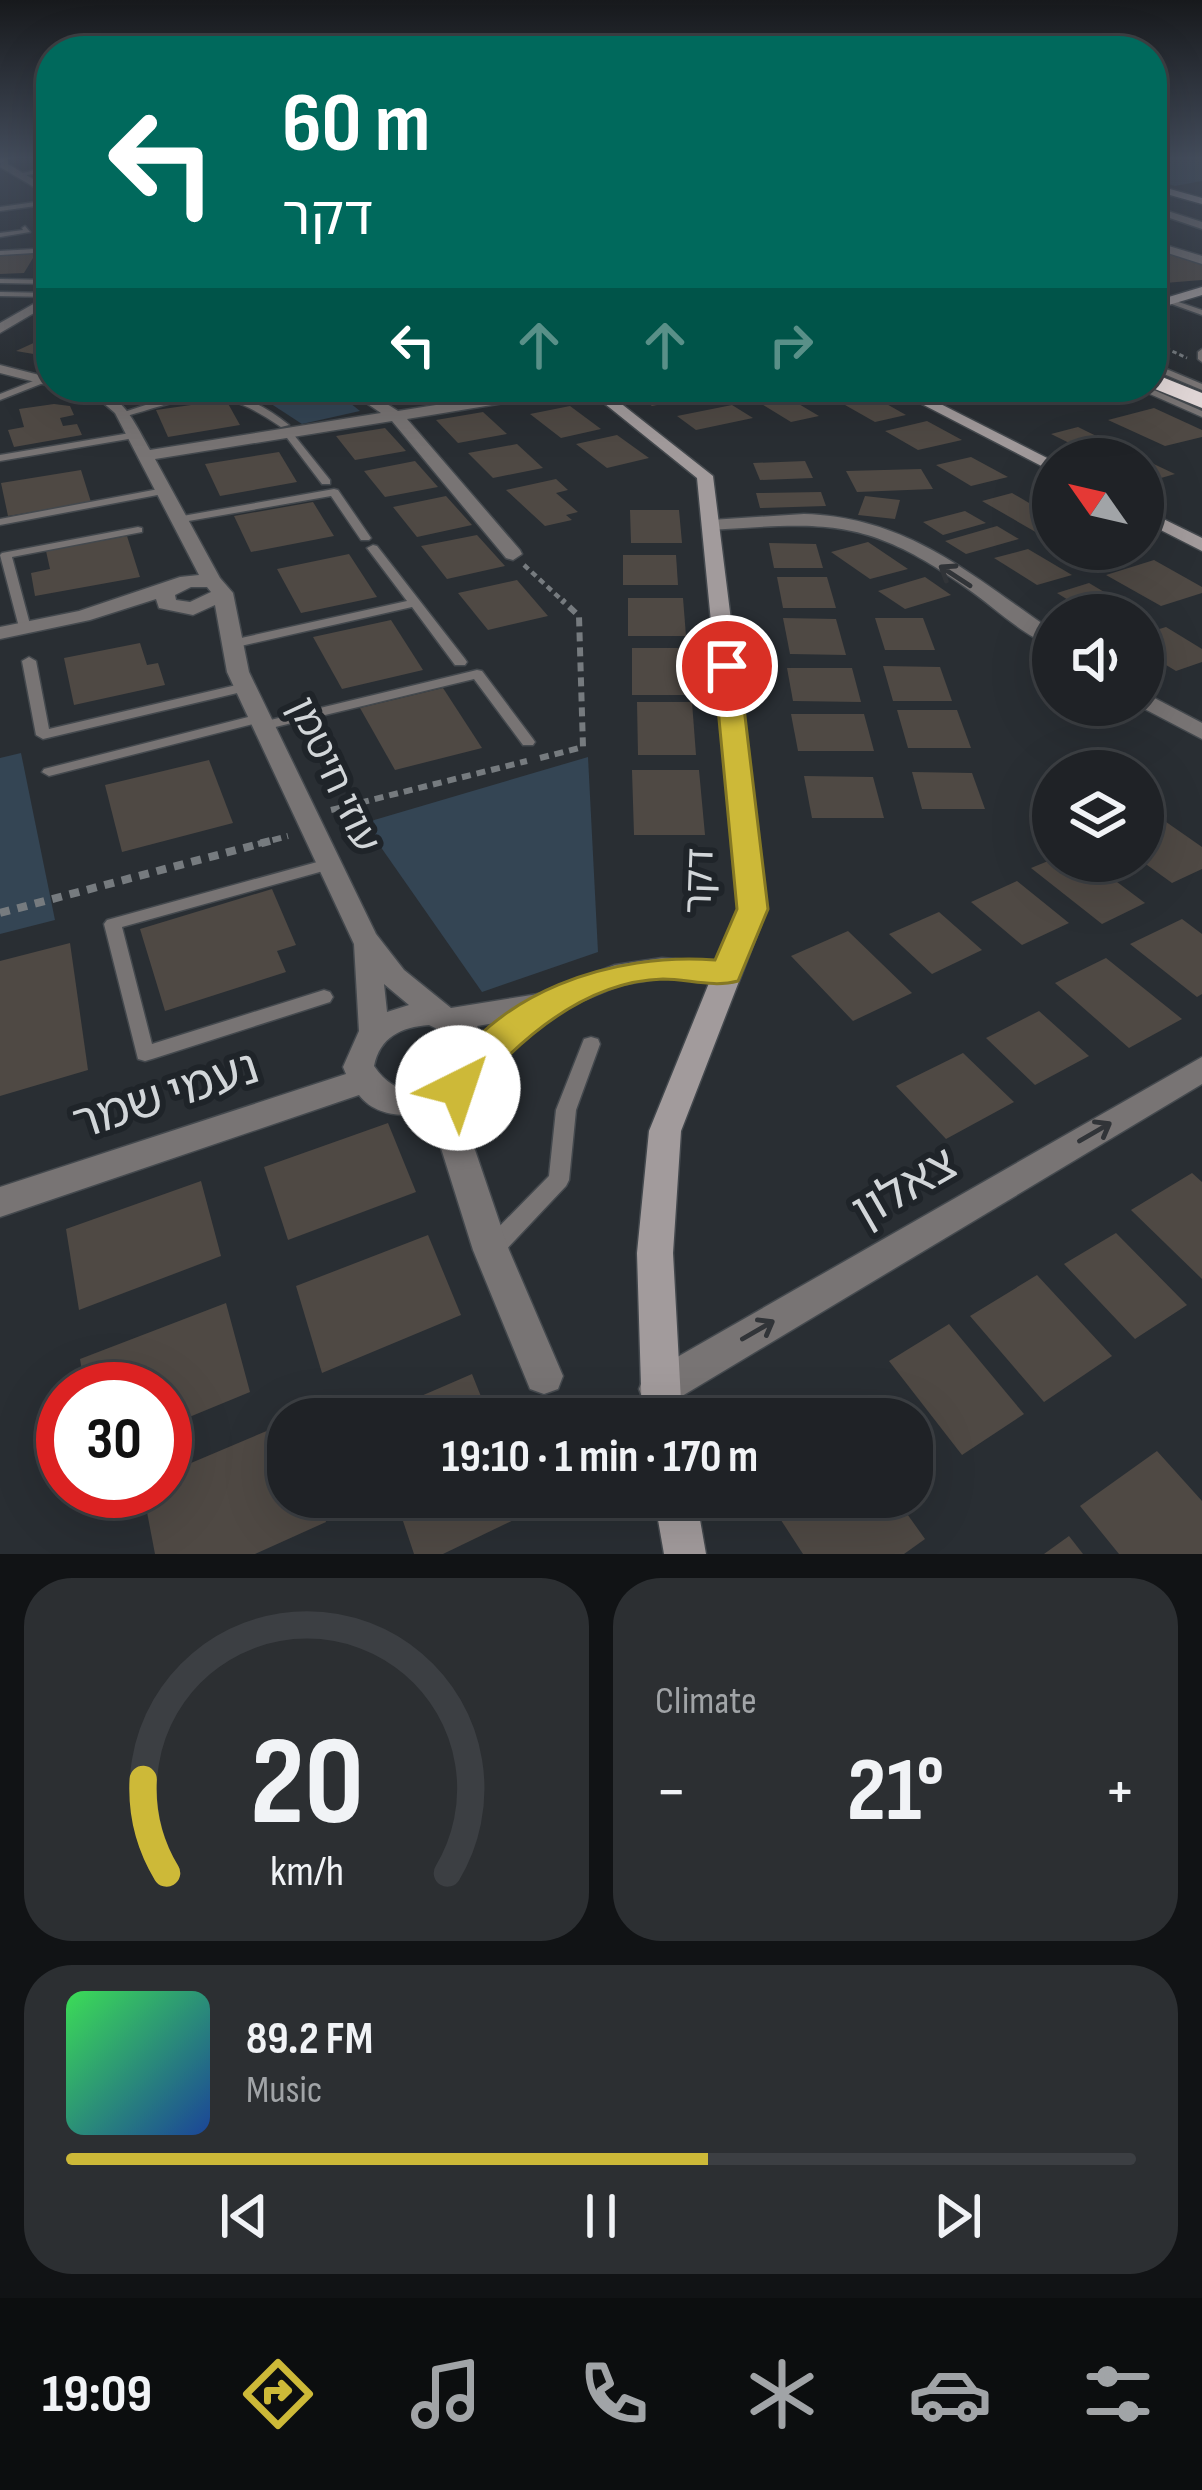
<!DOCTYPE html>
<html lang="en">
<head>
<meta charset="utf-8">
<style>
  :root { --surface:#1f2226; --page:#2c2f32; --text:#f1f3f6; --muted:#a1a4a7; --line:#3c3f43; --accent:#cdb938 }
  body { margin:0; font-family:"Sofia Sans Condensed","Noto Sans Hebrew",sans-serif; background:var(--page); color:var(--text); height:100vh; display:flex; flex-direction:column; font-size:45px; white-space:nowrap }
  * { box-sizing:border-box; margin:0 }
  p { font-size:39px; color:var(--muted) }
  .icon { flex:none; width:66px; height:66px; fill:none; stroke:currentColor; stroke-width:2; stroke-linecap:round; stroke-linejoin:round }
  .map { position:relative; height:1554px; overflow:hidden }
  .drawer { display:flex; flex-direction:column; gap:24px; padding:24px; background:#111315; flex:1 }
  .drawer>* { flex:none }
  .hud { position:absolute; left:36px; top:36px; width:1131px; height:366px; border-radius:48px; box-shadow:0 12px 48px #0002,0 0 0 3px var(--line); background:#00695c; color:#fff; overflow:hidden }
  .needle { width:78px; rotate:304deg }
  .buttons { position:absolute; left:1032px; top:438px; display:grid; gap:24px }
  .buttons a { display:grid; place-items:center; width:132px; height:132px; border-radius:50%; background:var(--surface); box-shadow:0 12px 48px #0002,0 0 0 3px var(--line); font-size:60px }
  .speed { position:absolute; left:36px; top:1362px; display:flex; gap:24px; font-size:60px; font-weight:700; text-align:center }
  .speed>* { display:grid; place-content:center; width:156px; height:156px; border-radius:50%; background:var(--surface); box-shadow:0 12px 48px #0002,0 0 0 3px var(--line); line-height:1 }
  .speed .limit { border:18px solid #d22; background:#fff; color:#111 }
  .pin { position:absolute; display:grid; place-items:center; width:102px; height:102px; color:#fff; margin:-51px; border:6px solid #fff; border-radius:50%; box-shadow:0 3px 12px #0007 }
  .me { position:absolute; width:132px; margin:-66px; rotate:41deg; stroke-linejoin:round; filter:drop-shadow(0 0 9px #0008) }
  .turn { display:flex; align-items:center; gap:42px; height:252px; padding:0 48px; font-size:54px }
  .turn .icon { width:156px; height:156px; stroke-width:2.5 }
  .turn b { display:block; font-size:84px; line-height:102px }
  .lanes { display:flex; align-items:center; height:114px; padding:0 48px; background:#0003; justify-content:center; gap:60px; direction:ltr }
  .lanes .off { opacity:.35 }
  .big { font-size:90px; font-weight:700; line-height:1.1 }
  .drawer .widget { flex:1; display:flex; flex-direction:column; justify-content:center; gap:18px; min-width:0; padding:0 42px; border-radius:48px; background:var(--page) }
  .drawer .dial { align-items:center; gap:0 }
  .dial svg { height:312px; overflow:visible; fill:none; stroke:var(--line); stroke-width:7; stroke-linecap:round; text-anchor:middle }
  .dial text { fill:var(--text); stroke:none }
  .song { display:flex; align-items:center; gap:36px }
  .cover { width:144px; height:144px; border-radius:18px; background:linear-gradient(135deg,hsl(130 70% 55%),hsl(220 70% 35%)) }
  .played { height:12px; border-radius:6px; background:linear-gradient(90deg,var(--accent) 60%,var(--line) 60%) }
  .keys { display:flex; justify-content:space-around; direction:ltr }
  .heat { display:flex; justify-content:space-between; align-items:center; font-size:66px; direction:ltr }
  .drawer .tiles { flex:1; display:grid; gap:24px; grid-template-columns:1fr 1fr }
  .widget:last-child { grid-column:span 2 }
  .trip { position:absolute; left:267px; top:1398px; width:666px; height:120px; border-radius:48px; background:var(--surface); box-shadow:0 12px 48px #0002,0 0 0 3px var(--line); font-weight:700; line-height:120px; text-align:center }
  .tab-bar { display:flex; height:192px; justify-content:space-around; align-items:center; background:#0c0e0f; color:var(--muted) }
  .tab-bar .icon { width:84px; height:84px }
  .tab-bar .current { color:var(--accent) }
  .tab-bar b { font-size:54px; color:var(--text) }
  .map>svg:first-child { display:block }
  .green { fill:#344554 }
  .building { fill:#4f4944 }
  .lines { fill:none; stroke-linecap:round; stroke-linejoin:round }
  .lane-casing { stroke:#44494e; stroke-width:3 }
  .street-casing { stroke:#44494e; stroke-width:3 }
  .secondary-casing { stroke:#44494e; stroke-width:3 }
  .highway-casing { stroke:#44494e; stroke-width:3 }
  .path-far3 { stroke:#767b7f; stroke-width:3; stroke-dasharray:4.5 3; stroke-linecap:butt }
  .path-far2 { stroke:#767b7f; stroke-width:4.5; stroke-dasharray:6 4.5; stroke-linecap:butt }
  .path-far1 { stroke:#767b7f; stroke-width:6; stroke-dasharray:9 6; stroke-linecap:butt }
  .path { stroke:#767b7f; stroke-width:8; stroke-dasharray:10 8; stroke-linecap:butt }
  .lane { fill:#787474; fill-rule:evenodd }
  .street { fill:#787474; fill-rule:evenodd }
  .secondary { fill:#a29b9c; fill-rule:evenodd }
  .highway { fill:#e0d6d6; fill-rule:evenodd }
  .oneway { stroke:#313438 }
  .route { fill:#cdb938; stroke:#857824; stroke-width:3 }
  .labels { text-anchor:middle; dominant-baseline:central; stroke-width:12; stroke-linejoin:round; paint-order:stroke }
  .street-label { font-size:39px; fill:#d2d6d9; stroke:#1f2429 }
  .near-street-label { font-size:48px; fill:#d2d6d9; stroke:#1f2429 }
</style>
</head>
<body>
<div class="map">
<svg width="1202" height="1554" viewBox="0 0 1202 1554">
  <rect width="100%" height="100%" fill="#292e33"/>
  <g class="green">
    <polygon points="1152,157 1202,157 1202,181 1175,186 1152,179"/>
    <polygon points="245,387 330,387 360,411 302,424"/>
    <polygon points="21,753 55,920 0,934 0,758"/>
    <polygon points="588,757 598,952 482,992 364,823"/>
  </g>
  <g class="building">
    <polygon points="1152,246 1202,261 1202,280 1152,284"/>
    <polygon points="36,253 24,273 0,274 0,255"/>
    <polygon points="51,335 51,357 16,351"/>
    <polygon points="652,387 714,387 722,392 652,406 631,391"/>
    <polygon points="869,394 906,415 875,422 838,401"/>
    <polygon points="787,397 819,416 791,422 760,403"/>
    <polygon points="226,400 240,425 168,437 156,410"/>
    <polygon points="54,404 70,406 74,415 60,418 63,426 77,424 82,435 14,447 8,430 24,427 19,409"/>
    <polygon points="732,405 753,418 696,430 677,416"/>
    <polygon points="570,406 601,429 561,438 530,414"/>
    <polygon points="1154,408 1202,430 1202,437 1165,446 1108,420"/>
    <polygon points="483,412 507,434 458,443 436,420"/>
    <polygon points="927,421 962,440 918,450 885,431"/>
    <polygon points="1078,427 1143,459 1175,474 1147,482 1143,459 1102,459 1051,434"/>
    <polygon points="385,428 406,451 355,460 336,436"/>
    <polygon points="617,435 649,458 607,468 576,444"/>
    <polygon points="517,444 543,468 493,478 468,453"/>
    <polygon points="279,452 297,482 220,496 205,464"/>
    <polygon points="971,457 1008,477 971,486 936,465"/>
    <polygon points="415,461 438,487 385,497 364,471"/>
    <polygon points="805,461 813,478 760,480 753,463"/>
    <polygon points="921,469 933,489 857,492 846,471"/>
    <polygon points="81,470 91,502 8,516 1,483"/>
    <polygon points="556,479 568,490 556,493 578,512 566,515 572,520 545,526 506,490"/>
    <polygon points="821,492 826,506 760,508 756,493"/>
    <polygon points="1012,493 1053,517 1053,542 982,501"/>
    <polygon points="446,496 472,525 417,537 393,507"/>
    <polygon points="865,496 900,500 895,519 858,515"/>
    <polygon points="313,502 334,536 251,552 234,516"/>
    <polygon points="630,510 679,510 682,543 631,543"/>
    <polygon points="965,511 986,523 943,535 923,522"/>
    <polygon points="997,526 1019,539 966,554 945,541"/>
    <polygon points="477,535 505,566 447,579 421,546"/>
    <polygon points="127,536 140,577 35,596 31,573 50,569 46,551"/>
    <polygon points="868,542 908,569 870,579 831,552"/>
    <polygon points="769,543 816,544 823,568 774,568"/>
    <polygon points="1028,549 1072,575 1037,585 994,558"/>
    <polygon points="349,554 377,597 301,613 277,569"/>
    <polygon points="623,555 676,555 678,585 623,585"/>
    <polygon points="1154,560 1202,587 1202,593 1161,606 1106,575"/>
    <polygon points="777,577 827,577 836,608 783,608"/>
    <polygon points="925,577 951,595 905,609 878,591"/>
    <polygon points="517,580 548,616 488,630 458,593"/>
    <polygon points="1089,583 1143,615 1092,615 1057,593"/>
    <polygon points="628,598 683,598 686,636 628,636"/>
    <polygon points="783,618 836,619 846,655 790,654"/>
    <polygon points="875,618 923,618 935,650 885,650"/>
    <polygon points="391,620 423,670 342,689 313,637"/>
    <polygon points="1166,627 1202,649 1202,662 1176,671 1143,651 1143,634"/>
    <polygon points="140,643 147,665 158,663 165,685 74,705 64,658"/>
    <polygon points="632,648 687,648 691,695 632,695"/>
    <polygon points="883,666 940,667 952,701 893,701"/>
    <polygon points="787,668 852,668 861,702 793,701"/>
    <polygon points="443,688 482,748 395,770 360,708"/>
    <polygon points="637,702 692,702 696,755 638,755"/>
    <polygon points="897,710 957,710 971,748 908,748"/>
    <polygon points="791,714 864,714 874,751 798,751"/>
    <polygon points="209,760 233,823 122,852 105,785"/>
    <polygon points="632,770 699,770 705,835 634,835"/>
    <polygon points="912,772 972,773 985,809 922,809"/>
    <polygon points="804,776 873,777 884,818 812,818"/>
    <polygon points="1159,817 1202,847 1202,869 1172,883 1143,862 1143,824"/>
    <polygon points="1053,859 1089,861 1145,903 1102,924 1031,868"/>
    <polygon points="1017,881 1069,923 1022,945 971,902"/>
    <polygon points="272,889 296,945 277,951 286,972 165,1011 140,929"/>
    <polygon points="939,912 982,950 932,974 889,934"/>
    <polygon points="1182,919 1202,934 1202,994 1197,997 1130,944"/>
    <polygon points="848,931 912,993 853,1021 791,956"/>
    <polygon points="70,943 88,1070 0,1096 0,961"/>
    <polygon points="1106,958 1182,1019 1129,1048 1055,983"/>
    <polygon points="1039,1011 1089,1056 1035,1085 986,1038"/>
    <polygon points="963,1053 1014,1102 946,1139 896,1086"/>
    <polygon points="388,1123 416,1192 288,1240 264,1167"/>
    <polygon points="1192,1173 1202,1182 1202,1279 1131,1210"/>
    <polygon points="201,1181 221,1256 79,1310 66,1229"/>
    <polygon points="1116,1233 1187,1305 1135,1339 1064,1264"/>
    <polygon points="428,1235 461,1315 322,1373 296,1286"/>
    <polygon points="1037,1275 1112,1356 1044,1402 970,1316"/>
    <polygon points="226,1303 250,1392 165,1427 165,1389 85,1389 80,1359"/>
    <polygon points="949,1324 1024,1414 962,1455 889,1361"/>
    <polygon points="472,1374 490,1419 368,1419"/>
    <polygon points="288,1422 288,1497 319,1497 326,1522 255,1554 155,1554 143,1491 165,1491 165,1474"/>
    <polygon points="1157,1451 1202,1501 1202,1554 1119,1554 1080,1506"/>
    <polygon points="395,1497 521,1497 528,1513 443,1554 414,1554"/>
    <polygon points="766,1497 895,1497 925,1539 904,1554 803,1554"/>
    <polygon points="1069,1536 1083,1554 1044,1554"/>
  </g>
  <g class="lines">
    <defs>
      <g id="lane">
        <polygon points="51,166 51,170 18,177 15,175"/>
        <polygon points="50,200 50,204 0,211 0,207"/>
        <polygon points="25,226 30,232 0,237 0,233 23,230 22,228"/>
        <polygon points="51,248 51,252 0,255 0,251"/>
        <polygon points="0,279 51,280 51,284 0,283"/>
        <polygon points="0,292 51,293 51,297 0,296"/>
        <polygon points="1155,294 1202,310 1202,315 1155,298"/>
        <polygon points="1202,349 1202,362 1198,359 1198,352"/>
        <polygon points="1152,363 1202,384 1202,390 1152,369"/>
        <polygon points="51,374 51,380 0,400 0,394"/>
        <polygon points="141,387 156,387 108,402 103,399"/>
        <polygon points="1134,387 1147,387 1202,411 1202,417"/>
        <path d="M206 390C238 392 264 405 289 425L281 427C212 380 197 397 123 417L118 414 167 398Z"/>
        <polygon points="284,430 290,430 330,480 330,484 322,484 284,434"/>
        <polygon points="136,432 141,435 140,437 0,461 0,455"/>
        <polygon points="164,488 169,491 168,493 0,525 0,519"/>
        <polygon points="334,489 338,490 371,538 369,540 361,540 331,496 177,523 171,520 177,517"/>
        <polygon points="138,527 142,528 142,532 12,557 31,628 30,631 20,631 0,555 2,553"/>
        <polygon points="373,545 377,546 465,659 467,662 465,665 455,665 412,607 232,648 225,644 232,640 407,601 367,548"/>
        <polygon points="29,657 36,661 49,729 245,683 252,687 250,690 43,739 36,735 22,661"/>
        <polygon points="477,670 482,671 533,739 535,742 533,745 523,745 474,679 263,730 256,726 258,723"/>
        <polygon points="260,714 267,718 265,721 49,776 42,772 44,769"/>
        <polygon points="328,859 336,864 334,868 122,927 152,1044 324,990 330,992 333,997 330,1002 152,1059 145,1061 138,1059 104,924 107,920"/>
        <polygon points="591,1037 598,1039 600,1044 576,1110 569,1180 566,1186 500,1256 492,1259 484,1256 481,1249 484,1242 549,1176 556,1110 582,1044 584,1039"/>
      </g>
      <g id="street">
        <polygon points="2,157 8,157 8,164 51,190 51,197 0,167"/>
        <polygon points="1152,206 1202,222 1202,229 1152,212"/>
        <polygon points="1152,241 1202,256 1202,264 1152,248"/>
        <polygon points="51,294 51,303 0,333 0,323"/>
        <polygon points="0,365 51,378 51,386 0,373"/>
        <path d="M67 387C119 387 127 408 150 450L381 413 343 387H360L398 411 549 387H584L577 391 407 419 520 550 522 554 513 560 506 558 392 421 155 459 220 578 233 593 249 672 376 934 404 970 451 1008 544 993 615 965 662 958 726 963 736 966 740 973 736 980 726 983 662 978 620 985 552 1013 458 1100 509 1250 563 1376 558 1389 544 1394 530 1389 473 1250 430 1113C405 1117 376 1117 359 1095L0 1217V1187L346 1074 343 1067 359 1031 354 944 227 672 215 605 193 615 159 608 156 599 90 620 0 639V627L79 611 180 577 199 575 115 413 100 400ZM191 587H207L211 592 190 602 176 600 175 595ZM384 984 409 1005 387 1012ZM507 1021 485 1039 477 1026ZM429 1025 454 1037 460 1049C447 1094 400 1106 374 1066 380 1037 401 1027 429 1025Z"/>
        <path d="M804 514C908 517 971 575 1053 631V646C1023 636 994 607 968 589 868 518 829 522 711 530L702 525 711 520Z"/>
        <polygon points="1143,692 1202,723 1202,739 1137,705 1143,705"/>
        <polygon points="1202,1057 1202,1084 672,1402 658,1408 644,1402 639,1389 644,1376"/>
      </g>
      <g id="secondary">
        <polygon points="0,157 14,157 0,163"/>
        <polygon points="1152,184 1202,198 1202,204 1152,190"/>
        <polygon points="1202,287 1202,295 1152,310 1152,302"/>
        <polygon points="584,387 600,387 713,476 767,909 681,1131 673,1253 682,1419 642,1419 637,1253 649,1131 739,909 697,478"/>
        <polygon points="889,387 907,387 1053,461 1053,472"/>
        <polygon points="1143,509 1202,538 1202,551 1143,521"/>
        <polygon points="654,1497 696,1497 706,1554 664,1554"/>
      </g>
      <polygon id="highway" points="1152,373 1202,393 1202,408 1150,387"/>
    </defs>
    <use href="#lane" class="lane-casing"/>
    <use href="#street" class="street-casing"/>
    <use href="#secondary" class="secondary-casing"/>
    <use href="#highway" class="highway-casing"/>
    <polyline class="path-far3" points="1152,342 1187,358"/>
    <polyline class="path-far2" points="524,565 565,603"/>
    <g class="path-far1">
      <polyline points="540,758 583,747 579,616 562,600"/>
      <polyline points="331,810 527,761"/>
      <polyline points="258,844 288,836"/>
    </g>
    <polyline class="path" points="0,913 270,841"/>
    <use href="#lane" class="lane"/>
    <use href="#street" class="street"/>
    <use href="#secondary" class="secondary"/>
    <use href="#highway" class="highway"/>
  </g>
  <defs><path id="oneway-shaft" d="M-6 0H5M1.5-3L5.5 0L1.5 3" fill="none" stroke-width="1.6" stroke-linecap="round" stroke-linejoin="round" transform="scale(3)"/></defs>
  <g class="oneway">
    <use href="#oneway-shaft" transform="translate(955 576) rotate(-147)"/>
    <use href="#oneway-shaft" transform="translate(1095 1132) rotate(-30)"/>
    <use href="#oneway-shaft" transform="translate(758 1330) rotate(-30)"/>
  </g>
  <linearGradient id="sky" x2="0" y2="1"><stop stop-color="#17191c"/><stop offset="0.42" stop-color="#434c5b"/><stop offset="1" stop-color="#434c5b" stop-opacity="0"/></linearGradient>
  <rect width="1202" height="375" fill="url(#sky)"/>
  <path class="route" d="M727 659 739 666 768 909 738 981C713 988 688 979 663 979 584 981 518 1040 470 1097H445L440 1088C490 991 615 952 715 960L737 909 714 666Z"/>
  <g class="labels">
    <g class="street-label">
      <text transform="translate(333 775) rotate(65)">עוזי חיטמן</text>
      <text transform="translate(700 881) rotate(-88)">דקר</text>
    </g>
    <g class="near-street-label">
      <text transform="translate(166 1096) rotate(-18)">נעמי שמר</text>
      <text transform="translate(905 1188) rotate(-30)">צאלון</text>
    </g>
  </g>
</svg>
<div class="buttons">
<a><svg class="needle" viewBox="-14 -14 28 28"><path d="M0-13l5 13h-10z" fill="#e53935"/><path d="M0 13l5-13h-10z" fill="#a1a4a7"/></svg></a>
<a><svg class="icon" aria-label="sound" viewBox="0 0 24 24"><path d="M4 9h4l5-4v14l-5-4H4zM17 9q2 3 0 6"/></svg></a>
<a><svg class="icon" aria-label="layers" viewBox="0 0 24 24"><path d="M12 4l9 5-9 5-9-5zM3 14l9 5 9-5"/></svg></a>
</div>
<div class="speed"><div class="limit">30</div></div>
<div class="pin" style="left:727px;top:666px;background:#d93025"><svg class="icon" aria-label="arrive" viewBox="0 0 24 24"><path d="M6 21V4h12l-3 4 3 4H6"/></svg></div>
<svg class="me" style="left:458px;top:1088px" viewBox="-20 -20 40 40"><circle r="19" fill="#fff"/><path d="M0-13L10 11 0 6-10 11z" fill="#cdb938"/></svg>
<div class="trip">19:10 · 1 min · 170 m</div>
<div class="hud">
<div class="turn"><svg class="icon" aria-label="left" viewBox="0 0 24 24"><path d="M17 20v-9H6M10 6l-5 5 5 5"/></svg><div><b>60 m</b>דקר</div></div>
<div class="lanes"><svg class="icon" aria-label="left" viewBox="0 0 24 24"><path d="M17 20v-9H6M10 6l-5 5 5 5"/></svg><svg class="icon off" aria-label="ahead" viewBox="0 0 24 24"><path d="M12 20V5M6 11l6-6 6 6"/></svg><svg class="icon off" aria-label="ahead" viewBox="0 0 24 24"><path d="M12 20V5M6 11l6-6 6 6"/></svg><svg class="icon off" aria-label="right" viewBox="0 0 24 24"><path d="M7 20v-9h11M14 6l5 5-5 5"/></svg></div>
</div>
</div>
<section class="drawer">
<div class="tiles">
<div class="widget dial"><svg viewBox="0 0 100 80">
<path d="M14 69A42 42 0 1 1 86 69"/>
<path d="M14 69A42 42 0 0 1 8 45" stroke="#cdb938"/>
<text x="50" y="56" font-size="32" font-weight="700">20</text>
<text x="50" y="72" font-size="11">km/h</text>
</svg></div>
<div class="widget"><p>Climate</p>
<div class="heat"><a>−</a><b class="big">21°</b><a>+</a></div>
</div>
<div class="widget">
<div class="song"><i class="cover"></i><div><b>89.2 FM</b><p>Music</p></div></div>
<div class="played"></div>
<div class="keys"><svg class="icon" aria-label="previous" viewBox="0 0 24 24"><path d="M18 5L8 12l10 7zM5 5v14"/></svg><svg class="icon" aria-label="pause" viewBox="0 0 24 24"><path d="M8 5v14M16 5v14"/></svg><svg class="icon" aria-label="next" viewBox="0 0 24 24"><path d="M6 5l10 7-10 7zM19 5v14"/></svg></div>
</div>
</div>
</section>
<nav class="tab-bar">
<b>19:09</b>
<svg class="icon current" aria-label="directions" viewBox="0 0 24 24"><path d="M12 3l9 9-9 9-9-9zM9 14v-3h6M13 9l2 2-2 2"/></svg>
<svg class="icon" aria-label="music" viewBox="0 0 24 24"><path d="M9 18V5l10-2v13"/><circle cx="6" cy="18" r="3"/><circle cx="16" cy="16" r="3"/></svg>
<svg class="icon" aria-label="phone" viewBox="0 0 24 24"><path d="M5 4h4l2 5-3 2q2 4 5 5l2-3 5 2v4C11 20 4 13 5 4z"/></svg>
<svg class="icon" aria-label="climate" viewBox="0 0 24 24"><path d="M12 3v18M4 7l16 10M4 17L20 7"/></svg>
<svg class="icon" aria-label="car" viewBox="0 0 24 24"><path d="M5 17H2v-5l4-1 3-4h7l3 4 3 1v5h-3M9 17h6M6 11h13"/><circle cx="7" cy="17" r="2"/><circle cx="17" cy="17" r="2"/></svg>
<svg class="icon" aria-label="filters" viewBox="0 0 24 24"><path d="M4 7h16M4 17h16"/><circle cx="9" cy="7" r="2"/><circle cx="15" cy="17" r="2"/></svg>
</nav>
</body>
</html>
